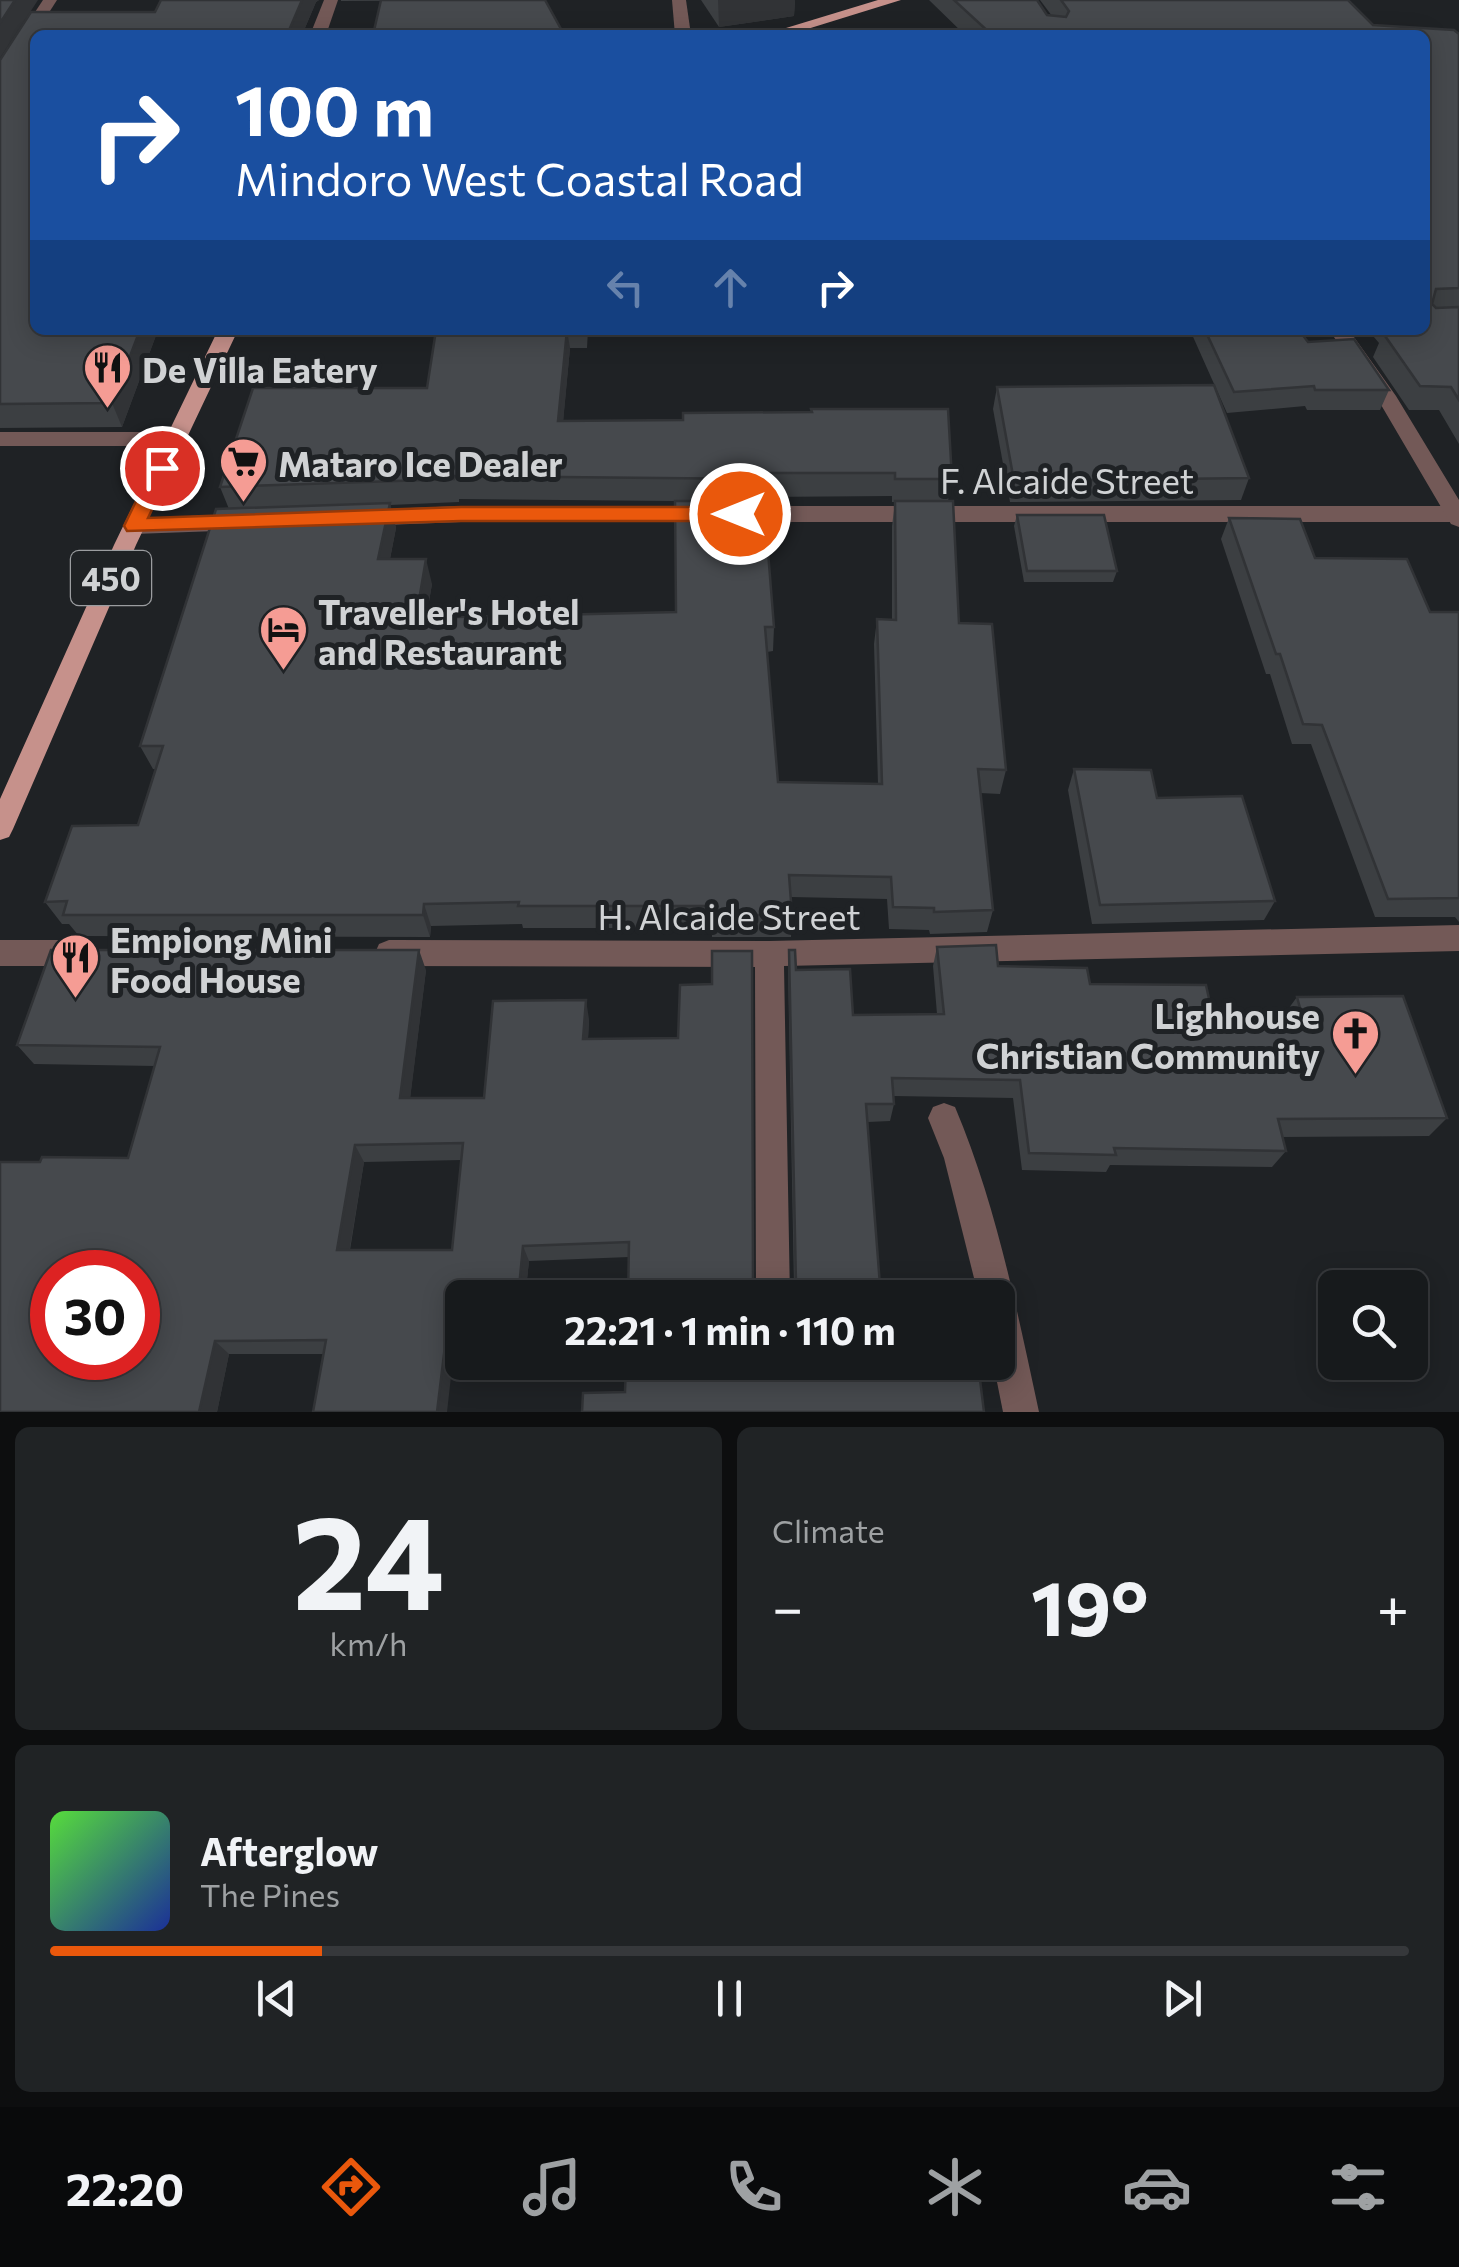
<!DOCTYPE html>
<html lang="en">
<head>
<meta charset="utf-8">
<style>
  :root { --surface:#171a1c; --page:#202325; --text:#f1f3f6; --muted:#9ea1a3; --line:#36383b; --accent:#ea580c }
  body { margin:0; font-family:Commissioner,sans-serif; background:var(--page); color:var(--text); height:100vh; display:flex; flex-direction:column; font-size:38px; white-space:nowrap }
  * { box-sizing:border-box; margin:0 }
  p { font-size:32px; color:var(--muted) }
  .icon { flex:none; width:55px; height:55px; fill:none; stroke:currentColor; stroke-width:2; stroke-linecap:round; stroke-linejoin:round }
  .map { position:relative; height:1412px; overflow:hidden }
  .details { display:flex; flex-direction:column; gap:15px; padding:15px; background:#0d0e0f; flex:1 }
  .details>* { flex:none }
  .banner { position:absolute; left:30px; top:30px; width:1400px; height:305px; border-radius:15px; box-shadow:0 5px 25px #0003,0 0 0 2px var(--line); background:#1a4fa0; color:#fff; overflow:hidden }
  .fabs { position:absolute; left:1318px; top:1270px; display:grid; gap:20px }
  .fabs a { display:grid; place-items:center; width:110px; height:110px; border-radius:15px; background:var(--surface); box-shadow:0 5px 25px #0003,0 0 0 2px var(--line); font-size:50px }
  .speed { position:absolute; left:30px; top:1250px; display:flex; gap:20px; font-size:50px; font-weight:700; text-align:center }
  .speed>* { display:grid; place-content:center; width:130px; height:130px; border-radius:50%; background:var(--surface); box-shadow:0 5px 25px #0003,0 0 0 2px var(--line); line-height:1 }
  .speed .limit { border:15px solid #d22; background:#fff; color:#111 }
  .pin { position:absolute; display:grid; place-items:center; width:85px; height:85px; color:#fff; margin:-42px; border:5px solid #fff; border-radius:50%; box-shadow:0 2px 10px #0007 }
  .me { position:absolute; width:110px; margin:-55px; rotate:270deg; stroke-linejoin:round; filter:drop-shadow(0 0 8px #0008) }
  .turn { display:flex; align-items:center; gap:35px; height:210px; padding:0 40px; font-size:45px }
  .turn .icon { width:130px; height:130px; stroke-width:2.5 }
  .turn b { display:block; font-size:70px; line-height:85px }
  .lanes { display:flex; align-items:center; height:95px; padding:0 40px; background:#0003; justify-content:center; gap:50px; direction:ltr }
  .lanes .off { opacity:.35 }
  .big { font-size:75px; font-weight:700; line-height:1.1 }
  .details .tile { flex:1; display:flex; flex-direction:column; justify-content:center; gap:15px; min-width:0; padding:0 35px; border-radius:15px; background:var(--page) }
  .details .dial { align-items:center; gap:0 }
  .dial b { font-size:130px; line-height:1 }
  .song { display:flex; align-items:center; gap:30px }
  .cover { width:120px; height:120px; border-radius:15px; background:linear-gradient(135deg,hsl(110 70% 55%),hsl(230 70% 35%)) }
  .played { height:10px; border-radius:5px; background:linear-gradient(90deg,var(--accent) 20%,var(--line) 20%) }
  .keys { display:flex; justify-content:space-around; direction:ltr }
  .heat { display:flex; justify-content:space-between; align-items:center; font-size:55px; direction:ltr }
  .details .tiles { flex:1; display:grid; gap:15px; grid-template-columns:1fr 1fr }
  .tile:last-child { grid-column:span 2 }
  .trip { position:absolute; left:445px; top:1280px; width:570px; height:100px; border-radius:15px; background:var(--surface); box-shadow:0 5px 25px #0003,0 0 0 2px var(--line); font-weight:700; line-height:100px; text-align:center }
  .tab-bar { display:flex; height:160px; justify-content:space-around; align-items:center; background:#090a0b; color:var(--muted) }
  .tab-bar .icon { width:70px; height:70px }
  .tab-bar .active { color:var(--accent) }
  .tab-bar b { font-size:45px; color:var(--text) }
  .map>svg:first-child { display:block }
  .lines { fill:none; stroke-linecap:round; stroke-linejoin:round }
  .minor { fill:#735957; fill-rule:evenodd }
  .tertiary { fill:#735957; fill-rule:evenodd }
  .primary { fill:#c6918b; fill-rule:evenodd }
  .wall { fill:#3c3f42; fill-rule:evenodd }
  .shaded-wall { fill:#313336 }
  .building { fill:#46494d; stroke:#313336; stroke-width:2.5; fill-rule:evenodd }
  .route { fill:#ea580c; stroke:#983908; stroke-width:2.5 }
  .labels { text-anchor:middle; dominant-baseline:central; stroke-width:10; stroke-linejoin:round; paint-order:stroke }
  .shield { fill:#1f2225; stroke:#9b9da0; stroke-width:2.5 }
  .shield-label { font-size:32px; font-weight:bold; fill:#d0d2d4 }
  .poi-label { font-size:35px; font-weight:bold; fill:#d0d2d4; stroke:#1f2225; text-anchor:start }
  .street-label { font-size:35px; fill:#d0d2d4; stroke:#1f2225 }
</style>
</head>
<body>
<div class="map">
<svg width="1459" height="1412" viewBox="0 0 1459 1412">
  <rect width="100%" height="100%" fill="#1f2225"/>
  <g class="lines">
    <g class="minor">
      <polygon points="43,0 57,0 6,80 0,82 0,65"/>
      <polygon points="672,0 686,0 691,35 675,35"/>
      <polygon points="0,432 175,432 186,439 175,446 0,446"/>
      <polygon points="461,506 1459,506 1459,522 461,522 359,526 348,518 359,510"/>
      <polygon points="244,514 255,522 244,530 134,534 123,526 134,518"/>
      <polygon points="1459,925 1459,951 784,966 790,1298 756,1298 755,967 389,966 379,962 375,953 379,944 389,940 769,941"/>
      <polygon points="0,940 84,940 94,944 98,953 94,962 84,966 0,966"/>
      <path d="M944 1103 955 1107C996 1204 1017 1310 1039 1412H1003L993 1362H998V1298H979L944 1158 928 1118 933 1107Z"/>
    </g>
    <g class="tertiary">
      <polygon points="324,0 338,0 326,35 310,35"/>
      <polygon points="1329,330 1349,330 1396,396 1459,500 1459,527 1451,524 1377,398"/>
    </g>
    <g class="primary">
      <polygon points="878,0 901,0 788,35 763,35"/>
      <polygon points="218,330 238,330 136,545 13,829 9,837 0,840 0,799 114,545"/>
    </g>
  </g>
  <g class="wall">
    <polygon points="161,0 319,0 316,2 302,35 35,35 35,330 158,330 122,427 0,428 0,60 31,12 155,12"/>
    <polygon points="341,0 545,0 341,1"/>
    <polygon points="701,0 795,0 794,16 719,27"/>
    <polygon points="929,0 1037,0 1047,15 1052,16 1040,0 1348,0 1373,25 1459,34 1459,444 1439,410 1409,410 1373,357 1379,343 1368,330 1425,330 1425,35 965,35"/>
    <path d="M436 330H588L587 348H570L563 421 952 479 948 501 959 623 1006 770 1000 794 980 793 993 910 987 932 930 934 929 930 889 929 887 899 791 897 792 915 791 937H712V928H523L522 924 431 926 430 937 79 936 69 924H62L45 902 138 825 155 769H153L140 746 229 509 220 487 427 388ZM892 496V502H895L892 526V620L877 619 874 644 878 784 778 782 767 652 773 651 774 627 762 497ZM459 499 675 501 676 612 426 618 432 584 390 559 396 528 390 505 459 502Z"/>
    <polygon points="1190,330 1299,330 1308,342 1389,390 1380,410 1307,410 1305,406 1227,413"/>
    <polygon points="997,387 1249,478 1241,500 1010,502 993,409"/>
    <polygon points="1017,515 1117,571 1113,582 1024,582 1014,526"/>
    <polygon points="1229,518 1430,612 1459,612 1459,922 1455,917 1375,917 1311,744 1292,744 1270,674 1266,674 1221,539"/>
    <polygon points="1074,769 1157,798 1275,901 1264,920 1092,924 1068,790"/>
    <path d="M937 947 998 966 1090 984 1213 1017 1284 1019 1283 1016 1297 997 1447 1118 1429 1136 1282 1137 1286 1151 1272 1167 1110 1165 1106 1172 1022 1170 1013 1098 894 1096V1104L890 1121 868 1122 881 1298H628L629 1257 529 1261 525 1298H462V1359L323 1354H229L217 1412H0L40 1162 128 1158 155 1066 34 1064 17 1045 426 970 410 1098H484L589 1019 588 1039 753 1284 757 1288H792L794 1286 788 970 789 950 796 970 853 1015 937 1014 933 966ZM462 1160 452 1250H350L364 1162Z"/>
  </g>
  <g class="shaded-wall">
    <polygon points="15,0 38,0 0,58 0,23"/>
    <polygon points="302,0 319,0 316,2 302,35 287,35"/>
    <polygon points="718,0 795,0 794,16 719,27"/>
    <polygon points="561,29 562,35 549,35 548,31"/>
    <polygon points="140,330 158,330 122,427 112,403"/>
    <polygon points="567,330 570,348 561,445 558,421"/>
    <polygon points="390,503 396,528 385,584 378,559"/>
    <polygon points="426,559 432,584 422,643 416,618"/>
    <polygon points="424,904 431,926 430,937 423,915"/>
    <polygon points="419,950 426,970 408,1116 400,1098"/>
    <polygon points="586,1000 589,1019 587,1058 583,1039"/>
    <polygon points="355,1145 364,1162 347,1265 337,1250"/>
    <polygon points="523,1246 529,1261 525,1298 518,1298"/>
    <polygon points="215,1341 229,1354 217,1412 199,1412"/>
    <polygon points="445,1346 453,1359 447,1412 437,1412"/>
  </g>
  <g class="building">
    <polygon points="0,0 15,0 0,23"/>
    <polygon points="161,0 302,0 287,35 35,35 35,330 140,330 112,403 0,404 0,60 31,12 155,12"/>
    <polygon points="381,0 545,0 561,29 548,31 551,35 373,35"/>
    <polygon points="954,0 1037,0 1047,15 1066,17 1069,11 1061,0 1348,0 1373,25 1454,30 1459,34 1459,288 1436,289 1432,304 1436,308 1459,307 1459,400 1451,387 1420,386 1383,333 1400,332 1398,330 1425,330 1425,35 992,35"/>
    <polygon points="836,29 844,35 814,35"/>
    <polygon points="436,330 567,330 558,421 683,420 683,413 812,412 811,409 948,409 952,479 895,479 895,473 762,473 762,479 455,476 454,479 220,487 253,388 427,388"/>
    <polygon points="1205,330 1299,330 1308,342 1354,339 1389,390 1315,390 1314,386 1234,392"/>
    <polygon points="1214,385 1249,478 1014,481 997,387"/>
    <polygon points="675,501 764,501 774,627 765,627 778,782 882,784 877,619 896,620 895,501 953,501 959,623 992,624 1006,770 978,769 993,910 934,912 934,908 893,907 891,877 789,875 792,915 712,915 712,906 518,906 519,902 424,904 423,915 63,915 67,901 45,902 72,826 138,825 163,746 140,746 216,509 390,503 378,559 426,559 416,618 676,612"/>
    <polygon points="1017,515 1104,515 1117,571 1027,571"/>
    <polygon points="1229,518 1300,519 1315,558 1407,559 1430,612 1459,612 1459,898 1388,899 1322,725 1303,724 1280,654 1276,654"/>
    <polygon points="1074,769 1151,770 1157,798 1242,796 1275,901 1100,905"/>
    <path d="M996 945 998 966 1087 968 1090 984 1206 985 1213 1017 1303 1019 1297 997 1403 996 1447 1118 1278 1119 1286 1151 1114 1148 1116 1155 1029 1153 1020 1080 892 1078 894 1104H866L881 1298H628L629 1242 523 1246 518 1298H462V1347L445 1346 437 1412H313L326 1340 215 1341 199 1412H0V1162H40L42 1157 128 1158 160 1047 17 1045 51 950H419L400 1098H484L493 1001 586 1000 583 1039 678 1038 680 985 712 984V951H752L753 1284 757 1288H792L796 1284 789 950H795L796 970 850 969 853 1015 944 1014 937 947ZM463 1143 452 1250H337L355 1145ZM52 1272H138V1358H52Z"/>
    <polygon points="626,1362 978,1363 984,1412 582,1412 583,1393 625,1392"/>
  </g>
  <polygon class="route" points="162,461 172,468 148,518 461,507 740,507 750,514 740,521 461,521 127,531 124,526 152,468"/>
  <defs>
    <symbol id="restaurant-pin" viewBox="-11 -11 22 30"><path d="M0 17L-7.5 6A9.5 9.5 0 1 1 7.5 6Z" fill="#f59c94" stroke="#1f2225"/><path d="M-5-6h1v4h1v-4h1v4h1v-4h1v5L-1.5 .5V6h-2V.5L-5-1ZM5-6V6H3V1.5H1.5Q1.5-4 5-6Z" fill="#111"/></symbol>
    <symbol id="supermarket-pin" viewBox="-11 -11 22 30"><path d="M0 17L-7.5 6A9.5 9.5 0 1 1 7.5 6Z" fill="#f59c94" stroke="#1f2225"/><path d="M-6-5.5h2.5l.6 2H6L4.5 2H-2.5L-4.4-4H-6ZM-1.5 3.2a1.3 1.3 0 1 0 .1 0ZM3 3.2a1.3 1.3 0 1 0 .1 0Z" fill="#111"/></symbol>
    <symbol id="hotel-pin" viewBox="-11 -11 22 30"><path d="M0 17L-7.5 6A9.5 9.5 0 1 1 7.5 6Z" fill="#f59c94" stroke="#1f2225"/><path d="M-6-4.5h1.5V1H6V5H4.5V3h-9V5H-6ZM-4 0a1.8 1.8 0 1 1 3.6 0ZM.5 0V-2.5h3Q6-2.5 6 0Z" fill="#111"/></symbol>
    <symbol id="church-pin" viewBox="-11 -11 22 30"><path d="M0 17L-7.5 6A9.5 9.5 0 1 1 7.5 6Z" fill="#f59c94" stroke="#1f2225"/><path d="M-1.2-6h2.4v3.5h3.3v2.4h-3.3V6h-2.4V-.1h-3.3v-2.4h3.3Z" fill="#111"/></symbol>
  </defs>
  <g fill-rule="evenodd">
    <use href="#restaurant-pin" x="80" y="340" width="55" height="75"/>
    <use href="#supermarket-pin" x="216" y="434" width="55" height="75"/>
    <use href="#hotel-pin" x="256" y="602" width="55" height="75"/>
    <use href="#restaurant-pin" x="48" y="930" width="55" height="75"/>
    <use href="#church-pin" x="1328" y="1006" width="55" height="75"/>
  </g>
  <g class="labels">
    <rect class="shield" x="71" y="551" width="80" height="54" rx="8"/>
    <g class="shield-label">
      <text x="111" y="578">450</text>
    </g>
    <g class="poi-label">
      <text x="142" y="368">De Villa Eatery</text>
      <text x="278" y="462">Mataro Ice Dealer</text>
      <text x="318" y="610">Traveller's Hotel<tspan x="318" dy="40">and Restaurant</tspan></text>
      <text x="110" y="938">Empiong Mini<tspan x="110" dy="40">Food House</tspan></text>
      <text x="1320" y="1014" text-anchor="end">Lighhouse<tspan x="1320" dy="40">Christian Community</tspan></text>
    </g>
    <g class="street-label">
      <text x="1067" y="479">F. Alcaide Street</text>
      <text x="729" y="915">H. Alcaide Street</text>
    </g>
  </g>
</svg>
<div class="fabs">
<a><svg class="icon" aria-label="search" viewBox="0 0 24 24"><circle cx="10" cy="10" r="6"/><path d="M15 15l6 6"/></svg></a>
</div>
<div class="speed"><div class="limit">30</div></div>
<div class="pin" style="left:162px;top:468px;background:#d93025"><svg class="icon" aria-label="arrive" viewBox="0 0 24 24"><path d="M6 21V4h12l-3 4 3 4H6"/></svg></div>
<svg class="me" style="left:740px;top:514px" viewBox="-20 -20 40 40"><circle r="17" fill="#ea580c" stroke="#fff" stroke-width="3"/><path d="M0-11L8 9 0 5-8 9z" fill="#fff"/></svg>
<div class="trip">22:21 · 1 min · 110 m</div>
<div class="banner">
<div class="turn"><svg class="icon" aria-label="right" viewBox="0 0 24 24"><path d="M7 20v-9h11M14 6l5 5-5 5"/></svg><div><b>100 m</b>Mindoro West Coastal Road</div></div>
<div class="lanes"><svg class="icon off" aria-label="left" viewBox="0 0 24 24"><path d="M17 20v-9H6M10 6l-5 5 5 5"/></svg><svg class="icon off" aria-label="ahead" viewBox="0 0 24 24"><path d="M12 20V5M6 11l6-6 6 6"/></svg><svg class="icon" aria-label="right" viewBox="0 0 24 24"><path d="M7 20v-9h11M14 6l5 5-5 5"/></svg></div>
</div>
</div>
<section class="details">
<div class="tiles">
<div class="tile dial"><b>24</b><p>km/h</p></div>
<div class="tile"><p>Climate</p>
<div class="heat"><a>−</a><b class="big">19°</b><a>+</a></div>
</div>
<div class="tile">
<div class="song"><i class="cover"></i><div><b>Afterglow</b><p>The Pines</p></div></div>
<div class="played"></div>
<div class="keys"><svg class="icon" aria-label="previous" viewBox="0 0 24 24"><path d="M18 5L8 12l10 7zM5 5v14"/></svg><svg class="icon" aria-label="pause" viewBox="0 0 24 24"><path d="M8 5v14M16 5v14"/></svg><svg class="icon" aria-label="next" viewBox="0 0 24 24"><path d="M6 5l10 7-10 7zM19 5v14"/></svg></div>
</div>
</div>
</section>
<nav class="tab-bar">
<b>22:20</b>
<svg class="icon active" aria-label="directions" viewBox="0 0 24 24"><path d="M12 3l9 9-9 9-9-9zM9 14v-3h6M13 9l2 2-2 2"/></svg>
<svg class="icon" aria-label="music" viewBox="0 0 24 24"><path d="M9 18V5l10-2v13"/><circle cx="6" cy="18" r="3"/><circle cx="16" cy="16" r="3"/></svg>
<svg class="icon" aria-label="phone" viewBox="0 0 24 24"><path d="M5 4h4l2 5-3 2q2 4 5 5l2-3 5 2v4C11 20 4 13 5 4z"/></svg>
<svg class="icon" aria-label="climate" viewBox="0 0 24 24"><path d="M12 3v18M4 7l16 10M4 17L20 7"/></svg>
<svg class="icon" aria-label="car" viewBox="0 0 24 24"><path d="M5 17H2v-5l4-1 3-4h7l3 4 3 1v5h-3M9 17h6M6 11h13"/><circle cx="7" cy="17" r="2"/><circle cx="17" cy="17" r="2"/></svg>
<svg class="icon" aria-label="filters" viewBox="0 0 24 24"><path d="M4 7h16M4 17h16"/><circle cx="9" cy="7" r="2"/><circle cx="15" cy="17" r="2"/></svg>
</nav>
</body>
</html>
